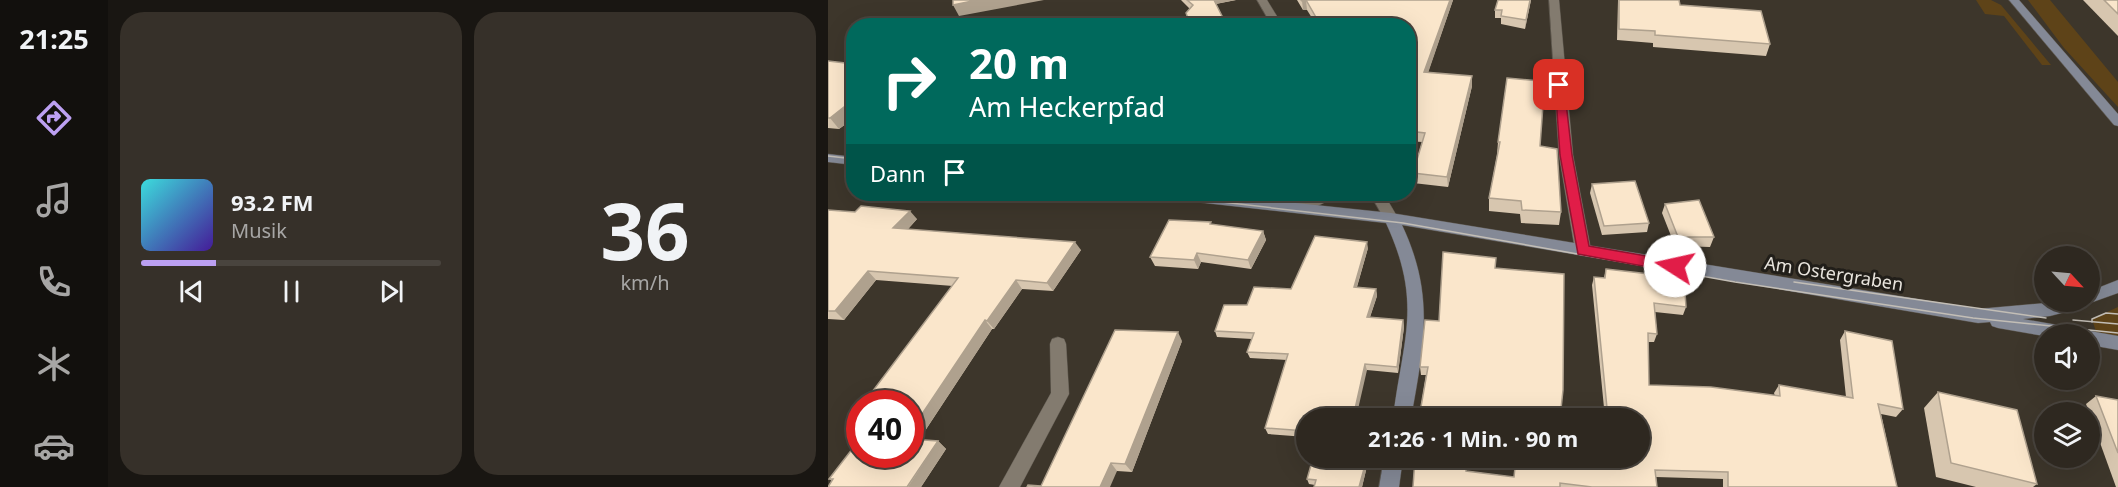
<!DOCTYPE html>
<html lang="de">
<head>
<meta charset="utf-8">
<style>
  :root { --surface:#2e2820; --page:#363029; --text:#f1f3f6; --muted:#a7a6a5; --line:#49443e; --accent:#bca0f2 }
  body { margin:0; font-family:"Noto Sans",sans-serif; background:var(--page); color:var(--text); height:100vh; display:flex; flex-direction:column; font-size:22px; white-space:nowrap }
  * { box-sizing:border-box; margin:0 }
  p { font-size:20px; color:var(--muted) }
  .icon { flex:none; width:33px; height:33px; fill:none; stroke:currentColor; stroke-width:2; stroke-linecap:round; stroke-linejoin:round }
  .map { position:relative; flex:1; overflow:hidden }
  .panel { display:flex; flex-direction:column; gap:12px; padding:12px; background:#191612; width:720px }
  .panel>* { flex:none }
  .hud { position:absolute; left:18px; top:18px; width:570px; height:183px; border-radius:24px; box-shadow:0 6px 24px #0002,0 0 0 2px var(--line); background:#00695c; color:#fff; overflow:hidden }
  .needle { width:39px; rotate:116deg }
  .controls { position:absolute; left:1206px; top:246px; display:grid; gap:12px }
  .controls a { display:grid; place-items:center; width:66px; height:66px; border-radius:50%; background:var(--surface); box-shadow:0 6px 24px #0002,0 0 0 2px var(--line); font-size:30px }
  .speed { position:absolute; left:18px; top:390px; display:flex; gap:12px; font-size:30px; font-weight:700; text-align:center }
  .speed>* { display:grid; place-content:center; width:78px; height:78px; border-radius:50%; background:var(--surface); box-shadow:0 6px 24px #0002,0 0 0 2px var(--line); line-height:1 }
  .speed .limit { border:9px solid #d22; background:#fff; color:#111 }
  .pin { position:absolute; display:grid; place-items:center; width:51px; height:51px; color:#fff; margin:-26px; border-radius:12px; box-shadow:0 3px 9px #0006 }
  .me { position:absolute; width:66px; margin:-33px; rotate:280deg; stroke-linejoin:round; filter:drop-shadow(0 0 4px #0008) }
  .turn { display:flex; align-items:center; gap:21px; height:126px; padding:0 24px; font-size:27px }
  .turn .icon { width:78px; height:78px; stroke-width:2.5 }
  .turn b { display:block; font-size:42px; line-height:51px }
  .then { display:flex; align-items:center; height:57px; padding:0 24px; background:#0003; gap:12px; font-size:22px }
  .panel .card { flex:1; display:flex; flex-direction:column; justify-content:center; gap:9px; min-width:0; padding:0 21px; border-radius:24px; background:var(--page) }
  .panel .dial { align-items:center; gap:0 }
  .dial b { font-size:78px; line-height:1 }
  .song { display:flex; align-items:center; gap:18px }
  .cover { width:72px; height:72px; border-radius:9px; background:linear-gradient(135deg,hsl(180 70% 55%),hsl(260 70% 35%)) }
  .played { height:6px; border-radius:3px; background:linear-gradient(90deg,var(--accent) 25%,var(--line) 25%) }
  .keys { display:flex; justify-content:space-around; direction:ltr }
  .panel .tiles { flex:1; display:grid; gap:12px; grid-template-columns:repeat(2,1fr) }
  .trip { position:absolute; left:468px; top:408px; width:354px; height:60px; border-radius:30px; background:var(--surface); box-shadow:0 6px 24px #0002,0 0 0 2px var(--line); font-weight:700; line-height:60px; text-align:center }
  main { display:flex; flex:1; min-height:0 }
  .tabs { display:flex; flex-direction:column; width:108px; justify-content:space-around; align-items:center; background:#12100d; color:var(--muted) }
  .tabs .icon { width:42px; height:42px }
  .tabs .selected { color:var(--accent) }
  .tabs b { font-size:27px; color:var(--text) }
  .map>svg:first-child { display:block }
  .green { fill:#5e4318 }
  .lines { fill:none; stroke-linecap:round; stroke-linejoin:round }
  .street-casing { stroke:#5b554c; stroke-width:1 }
  .secondary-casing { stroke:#5b554c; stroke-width:1 }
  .street { fill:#837b6f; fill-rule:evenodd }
  .secondary { fill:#848996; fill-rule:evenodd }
  .tram { stroke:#c3beb6; stroke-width:1.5 }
  .wall { fill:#d7c6af }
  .shaded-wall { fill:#afa18e }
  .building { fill:#fae6cb; stroke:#afa18e; stroke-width:1.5 }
  .route { fill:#e11d48; stroke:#92132f; stroke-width:1.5 }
  .labels { text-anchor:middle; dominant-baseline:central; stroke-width:6; stroke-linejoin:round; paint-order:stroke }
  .street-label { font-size:18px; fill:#e8e4dd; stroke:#211e19 }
</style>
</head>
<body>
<main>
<nav class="tabs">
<b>21:25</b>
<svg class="icon selected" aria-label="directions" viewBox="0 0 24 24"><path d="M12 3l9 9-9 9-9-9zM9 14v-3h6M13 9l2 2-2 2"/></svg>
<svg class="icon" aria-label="music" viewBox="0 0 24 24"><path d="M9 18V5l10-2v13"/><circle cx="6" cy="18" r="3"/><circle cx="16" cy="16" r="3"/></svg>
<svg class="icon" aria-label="phone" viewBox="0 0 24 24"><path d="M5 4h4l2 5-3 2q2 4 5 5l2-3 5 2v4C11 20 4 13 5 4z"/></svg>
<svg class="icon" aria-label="climate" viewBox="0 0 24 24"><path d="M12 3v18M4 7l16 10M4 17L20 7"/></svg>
<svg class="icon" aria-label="car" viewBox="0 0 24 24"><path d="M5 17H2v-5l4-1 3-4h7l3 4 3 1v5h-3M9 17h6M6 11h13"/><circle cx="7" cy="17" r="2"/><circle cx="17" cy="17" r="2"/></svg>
</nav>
<section class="panel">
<div class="tiles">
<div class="card">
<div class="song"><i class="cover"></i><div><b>93.2 FM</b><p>Musik</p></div></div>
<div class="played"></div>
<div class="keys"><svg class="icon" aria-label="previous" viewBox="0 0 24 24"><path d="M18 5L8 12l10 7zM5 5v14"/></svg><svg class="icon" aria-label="pause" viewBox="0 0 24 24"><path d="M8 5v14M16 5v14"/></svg><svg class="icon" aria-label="next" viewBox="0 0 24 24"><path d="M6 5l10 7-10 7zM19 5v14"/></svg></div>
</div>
<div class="card dial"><b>36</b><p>km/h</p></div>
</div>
</section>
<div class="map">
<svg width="1290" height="487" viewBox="0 0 1290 487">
  <rect width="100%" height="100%" fill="#3d362b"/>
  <g class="green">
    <polygon points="1148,0 1163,0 1173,5 1223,65 1214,65 1176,16 1157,14"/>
    <polygon points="1200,0 1222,0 1290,82 1290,107 1236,48"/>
    <polygon points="1290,307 1290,342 1269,335 1264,319"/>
  </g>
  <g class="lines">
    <defs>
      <g id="street">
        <polygon points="429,0 439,0 455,26 444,26"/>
        <polygon points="721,0 731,0 745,155 763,250 760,254 750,254 747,250 731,155"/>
        <polygon points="492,194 510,194 508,197 477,212 467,212 465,208 467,204"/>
        <polygon points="542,194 556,194 570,218 568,222 558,222"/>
        <polygon points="230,337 236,339 238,344 241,394 192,487 171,487 223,393 222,344 224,339"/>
      </g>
      <g id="secondary">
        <polygon points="1181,0 1191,0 1290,114 1290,126 1286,125"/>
        <polygon points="0,154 26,157 26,165 0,162"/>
        <path d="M334 194H381L563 213 1150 309 1229 302H1262V291L1290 280V293L1262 303 1259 302 1257 307 1222 316 1195 319 1241 327 1247 329 1249 334H1216V336L1170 328 1164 326 1162 322 1150 323 574 225C607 295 596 345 583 418H565C575 338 595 303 558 223L341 199Z"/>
        <polygon points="1262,331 1290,336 1290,350 1262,345 1262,334 1255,334"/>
        <polygon points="556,458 575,458 571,487 551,487"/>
      </g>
    </defs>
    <use href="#street" class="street-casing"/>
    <use href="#secondary" class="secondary-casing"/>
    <use href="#street" class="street"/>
    <use href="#secondary" class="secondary"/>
    <g class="tram">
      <polyline points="0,156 26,159"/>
      <polyline points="324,194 575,223 907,282 1145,318 1290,333"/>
      <polyline points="966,282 1218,318"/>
      <polyline points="1245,320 1290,324"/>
      <polyline points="1264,322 1264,319 1278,313 1290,314"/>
    </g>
  </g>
  <g class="wall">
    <polygon points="353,0 408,0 388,4 399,26 362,26 358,13 362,9"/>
    <polygon points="469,0 625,0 600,72 644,86 620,187 585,183 585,173 594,142 580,141 580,26 489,26 479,10 475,10"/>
    <polygon points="670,0 703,0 697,29 673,24 673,18 667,18 667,10"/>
    <polygon points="790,0 851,0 852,5 942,44 938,56 825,47 825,43 789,40"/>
    <polygon points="1255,0 1290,0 1290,36"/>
    <polygon points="0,61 26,64 26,118 11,129 0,128"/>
    <polygon points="711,90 712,146 733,212 731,225 693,223 692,214 661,211 661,198 669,155 670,142"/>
    <polygon points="764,184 821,223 819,232 774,235 762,193"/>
    <polygon points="837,204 886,237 882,247 847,246 834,213"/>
    <polygon points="0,210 27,212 89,219 80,229 253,250 225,291 194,289 166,329 164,329 91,440 110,441 118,449 93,487 0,487 4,481 1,479 32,454 125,286 48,280 16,320 0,319"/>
    <polygon points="384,225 435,231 438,240 423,269 373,262 370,269 327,266 322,257"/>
    <polygon points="540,248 529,287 548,289 549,296 542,317 575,320 576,327 570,373 539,370 478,418 478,437 440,434 437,428 459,360 422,358 419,352 424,339 389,337 387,331 419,305 463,289"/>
    <polygon points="667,268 732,418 591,418 598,375 593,375 592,367 611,321"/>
    <polygon points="778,269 858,307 855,315 827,312 829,334 826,342 820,342 821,385 947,396 946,393 951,385 1018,397 1012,340 1017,331 1075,409 1068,417 1053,414 1069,487 895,487 895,479 828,477 829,487 585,487 639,471 686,477 812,458 812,418 777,418 764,285 766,277 776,278"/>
    <polygon points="354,341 304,472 289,471 213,486"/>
    <polygon points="1110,392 1209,484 1205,487 1148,487 1108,477 1096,408"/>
    <polygon points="1268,396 1290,400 1290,487 1288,487 1258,404"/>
    <polygon points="541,458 534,487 486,487 487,485 481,484 479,479"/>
  </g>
  <g class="shaded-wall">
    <polygon points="149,0 216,0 131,16 125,5"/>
    <polygon points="385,0 408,0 387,4"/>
    <polygon points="478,0 479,10 475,10 474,1"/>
    <polygon points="622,0 625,0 597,82 596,72"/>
    <polygon points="702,0 703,0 697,29 698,20"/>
    <polygon points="644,76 644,86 620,187 619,177"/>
    <polygon points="21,103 26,109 26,118 11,129 2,118"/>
    <polygon points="82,211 89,219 73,237 65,228"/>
    <polygon points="435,231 438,240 423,269 420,260"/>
    <polygon points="247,242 253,250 225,291 219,283"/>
    <polygon points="539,242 540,248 527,293 526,287"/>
    <polygon points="369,253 373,262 370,269 366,260"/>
    <polygon points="40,271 48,280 16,320 7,311"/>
    <polygon points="188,280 194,289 166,329 159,321"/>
    <polygon points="548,289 549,296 540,323 539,317"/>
    <polygon points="157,320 164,329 87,446 82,442 82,432"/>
    <polygon points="575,320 576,327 570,373 569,367"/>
    <polygon points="350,332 354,341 304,472 297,464"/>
    <polygon points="537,364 539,370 528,418 525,418"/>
    <polygon points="110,441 118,449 93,487 80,487"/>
    <polygon points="539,458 541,458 534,487 531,487"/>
    <polygon points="283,463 289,471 282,487 272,487"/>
  </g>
  <g class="building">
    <polygon points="125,0 149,0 125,5"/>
    <polygon points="359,0 386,0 399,26 363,26 358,13 365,5"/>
    <polygon points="473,0 622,0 596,72 644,76 619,177 585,173 597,133 580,131 580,26 493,26 478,0 474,1"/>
    <polygon points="670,0 702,0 698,20 673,16 674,10 667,10"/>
    <polygon points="791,0 851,0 852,5 933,11 942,44 827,35 827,31 791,29"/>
    <polygon points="1276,0 1290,0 1290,14"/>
    <polygon points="0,61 26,64 26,104 21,103 2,118 0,118"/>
    <polygon points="679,78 712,81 711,90 716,91 712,146 729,149 733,212 694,210 693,201 661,198 672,142 670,142"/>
    <polygon points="807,181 821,223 776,226 764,184"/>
    <polygon points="871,200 886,237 850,237 837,204"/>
    <polygon points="33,206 82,211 65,228 247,242 219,283 188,280 159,321 157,320 82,432 82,404 35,404 130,278 40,271 7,311 0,311 0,210 27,212"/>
    <polygon points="341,220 383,222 382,224 435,231 420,260 369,253 366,260 322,257"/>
    <polygon points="487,236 539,242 526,287 548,289 539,317 575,320 569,367 537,364 525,418 478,418 478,431 437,428 460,354 419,352 426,333 387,331 396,305 419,305 426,287 463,289"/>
    <polygon points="615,252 668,258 667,268 736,274 735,390 732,418 687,418 639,412 639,418 591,418 600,367 592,367 597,320 611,321"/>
    <polygon points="778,269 856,278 858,307 826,303 829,334 820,333 821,385 883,387 952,396 951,385 1025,398 1017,331 1064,341 1075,409 1050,404 1069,487 900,487 900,472 827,470 829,487 764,487 732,483 732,487 585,487 587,458 639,458 638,471 686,477 688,458 812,458 812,418 780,418 766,277 777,278"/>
    <polygon points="287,330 350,332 297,464 283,463 272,487 199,487 200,485 213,486"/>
    <polygon points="1110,392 1189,410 1209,484 1123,463"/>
    <polygon points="1268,396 1290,400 1290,453"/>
    <polygon points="32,439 32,454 82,454 82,439 110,441 79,487 0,487 5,479 1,479"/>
    <polygon points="485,458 539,458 531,487 486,487 488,480 479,479"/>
  </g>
  <polygon class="route" points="727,82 731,82 736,85 744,155 761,246 847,261 852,263 854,266 852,270 847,272 750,254 732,155"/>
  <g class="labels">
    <g class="street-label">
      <text transform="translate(1006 273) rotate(9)">Am Ostergraben</text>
    </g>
  </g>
</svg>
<div class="controls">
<a><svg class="needle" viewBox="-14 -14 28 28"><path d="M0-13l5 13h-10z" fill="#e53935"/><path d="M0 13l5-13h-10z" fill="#a7a6a5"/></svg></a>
<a><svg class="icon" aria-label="sound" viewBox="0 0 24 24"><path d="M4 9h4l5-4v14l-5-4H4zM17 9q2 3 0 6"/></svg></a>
<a><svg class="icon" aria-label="layers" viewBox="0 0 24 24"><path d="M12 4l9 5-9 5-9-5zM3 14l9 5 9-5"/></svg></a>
</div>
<div class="speed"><div class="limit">40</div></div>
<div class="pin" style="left:731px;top:85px;background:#d93025"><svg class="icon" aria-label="arrive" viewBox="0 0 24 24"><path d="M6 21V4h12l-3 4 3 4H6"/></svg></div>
<svg class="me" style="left:847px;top:266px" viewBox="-20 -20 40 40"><circle r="19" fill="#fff"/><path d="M0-13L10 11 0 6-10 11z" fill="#e11d48"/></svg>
<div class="trip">21:26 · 1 Min. · 90 m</div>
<div class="hud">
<div class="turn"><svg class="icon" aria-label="right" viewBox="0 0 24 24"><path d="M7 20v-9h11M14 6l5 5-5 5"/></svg><div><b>20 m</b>Am Heckerpfad</div></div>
<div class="then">Dann<svg class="icon" aria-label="arrive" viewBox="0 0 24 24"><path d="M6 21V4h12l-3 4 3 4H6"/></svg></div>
</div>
</div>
</main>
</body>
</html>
